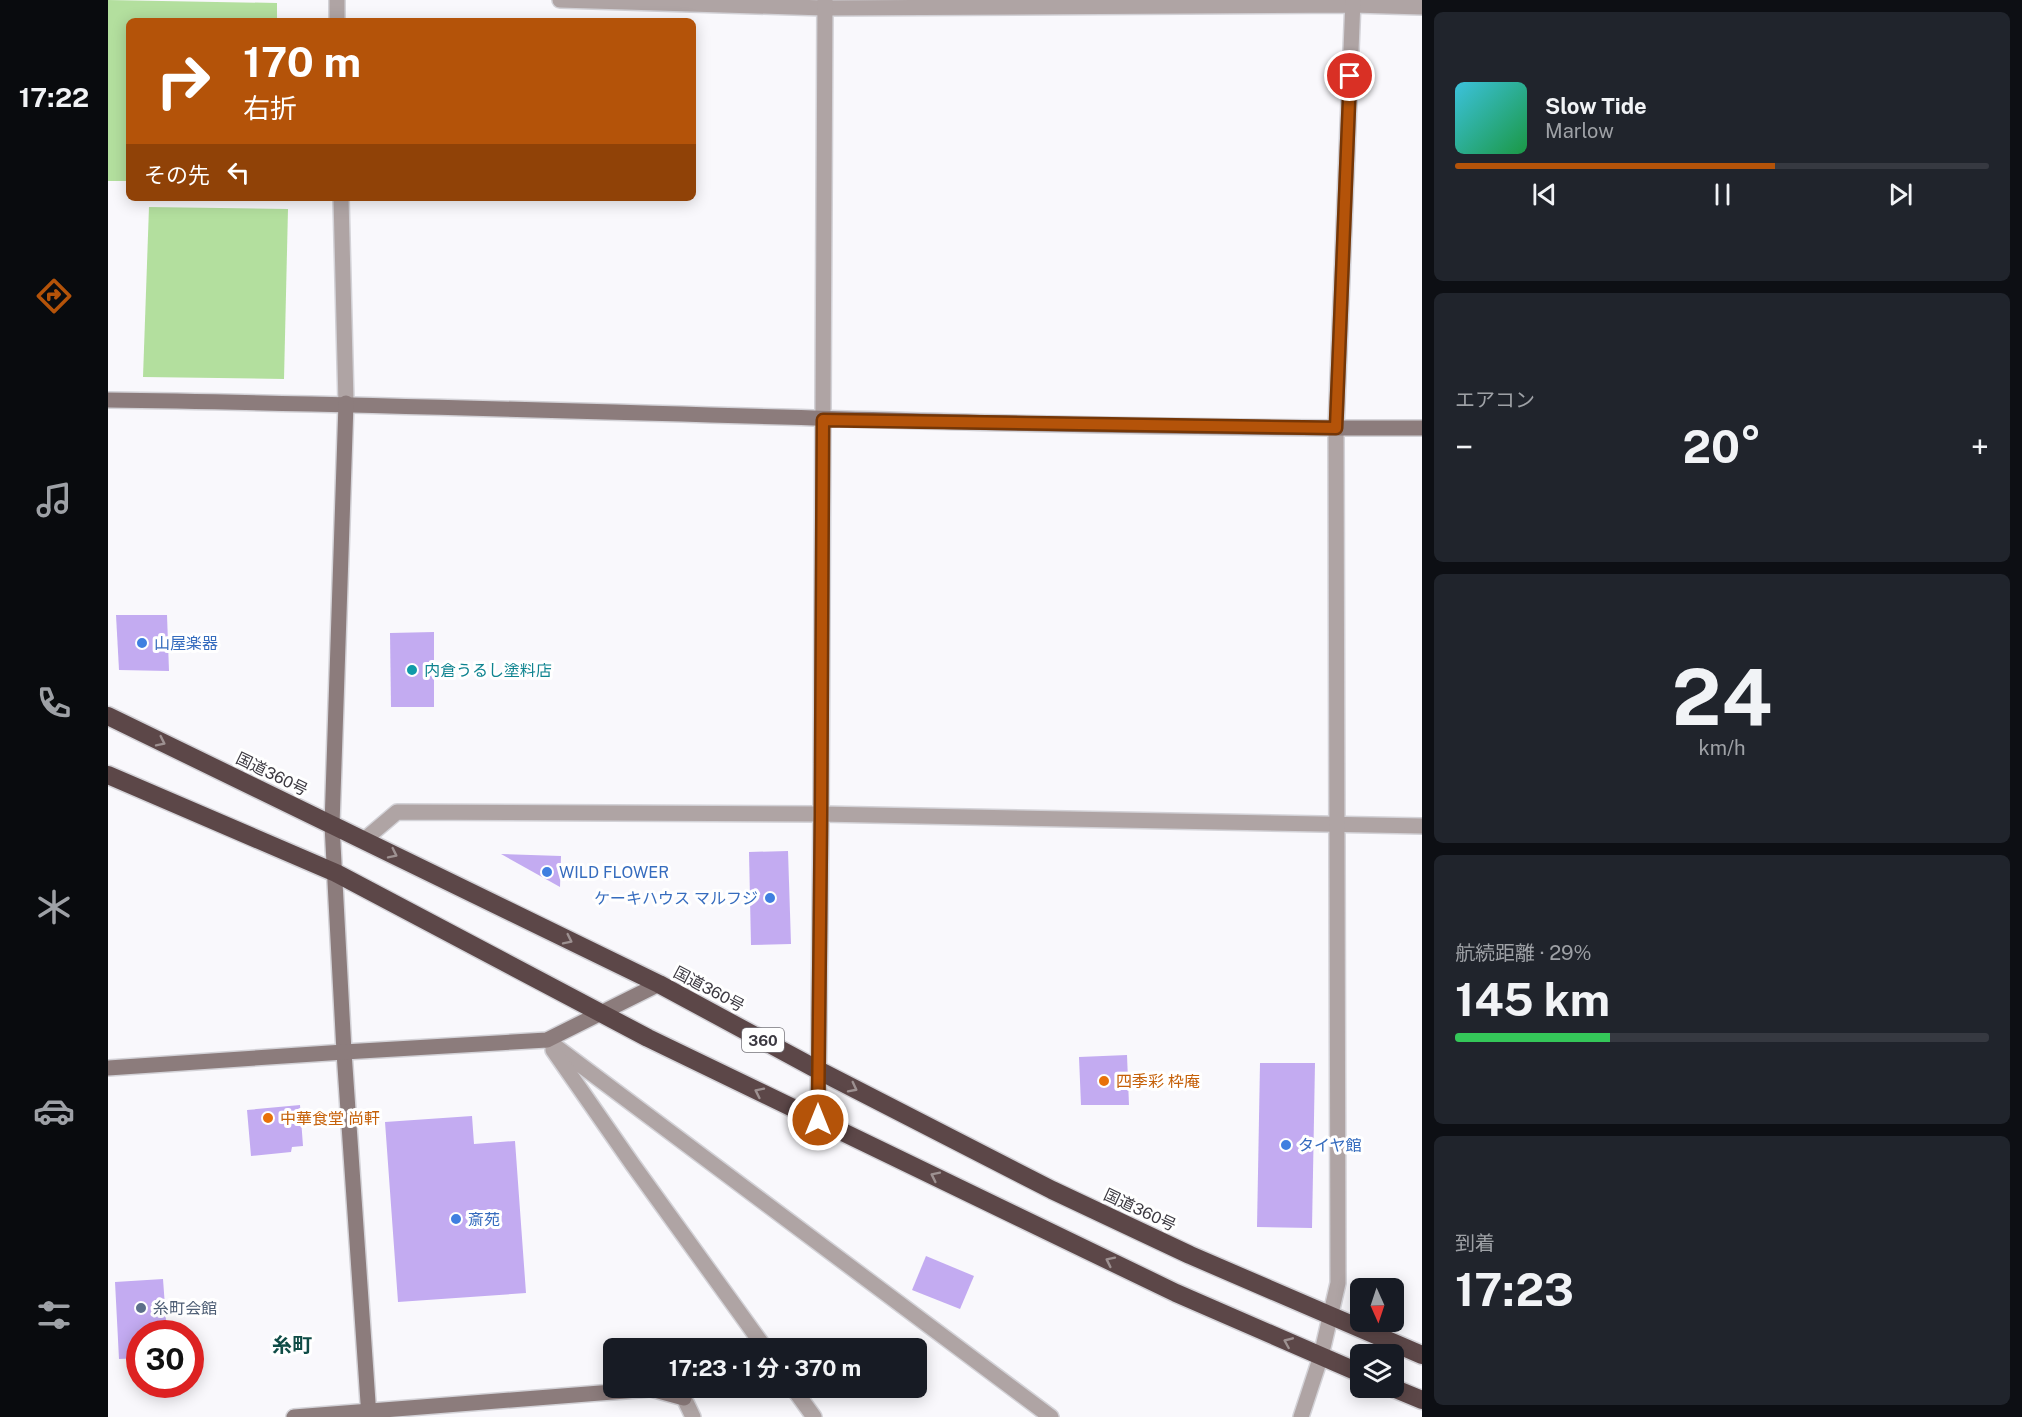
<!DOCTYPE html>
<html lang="ja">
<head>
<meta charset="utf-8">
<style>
  :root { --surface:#171b24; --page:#20242c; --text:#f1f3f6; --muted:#9ea1a6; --line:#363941; --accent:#b45309 }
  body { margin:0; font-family:"Public Sans","Noto Sans JP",sans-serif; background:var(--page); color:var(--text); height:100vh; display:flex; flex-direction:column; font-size:22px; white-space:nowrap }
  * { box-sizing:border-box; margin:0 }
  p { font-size:20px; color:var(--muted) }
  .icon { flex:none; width:33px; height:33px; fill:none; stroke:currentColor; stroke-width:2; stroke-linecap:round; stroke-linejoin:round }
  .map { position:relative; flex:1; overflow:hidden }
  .panel { display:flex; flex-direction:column; gap:12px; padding:12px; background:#0d0f14; width:600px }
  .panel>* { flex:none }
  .hud { position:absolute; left:18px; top:18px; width:570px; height:183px; border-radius:9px; box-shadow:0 3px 15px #0003; background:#b45309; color:#fff; overflow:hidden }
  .needle { width:39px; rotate:177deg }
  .tools { position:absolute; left:1242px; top:1278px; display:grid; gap:12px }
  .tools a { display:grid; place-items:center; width:54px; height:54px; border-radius:9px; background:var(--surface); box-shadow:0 3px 15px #0003; font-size:30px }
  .speed { position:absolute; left:18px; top:1320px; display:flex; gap:12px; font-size:30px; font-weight:700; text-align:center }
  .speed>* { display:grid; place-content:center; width:78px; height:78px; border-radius:50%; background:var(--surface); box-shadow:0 3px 15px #0003; line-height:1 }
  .speed .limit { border:9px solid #d22; background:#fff; color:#111 }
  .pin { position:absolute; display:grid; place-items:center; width:51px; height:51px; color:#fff; margin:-26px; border:3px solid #fff; border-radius:50%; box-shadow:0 2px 6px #0007 }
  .me { position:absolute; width:66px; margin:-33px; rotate:0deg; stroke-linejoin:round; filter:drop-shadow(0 0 4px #0008) }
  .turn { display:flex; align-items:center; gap:21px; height:126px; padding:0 18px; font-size:27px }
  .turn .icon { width:78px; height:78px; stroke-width:2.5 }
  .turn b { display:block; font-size:42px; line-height:51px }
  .then { display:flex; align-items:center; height:57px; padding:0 18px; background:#0003; gap:12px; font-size:22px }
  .big { font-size:45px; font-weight:700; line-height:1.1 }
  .panel .widget { flex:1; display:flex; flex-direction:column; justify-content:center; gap:9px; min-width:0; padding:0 21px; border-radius:9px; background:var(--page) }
  .panel .dial { align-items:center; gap:0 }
  .dial b { font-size:78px; line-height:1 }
  .song { display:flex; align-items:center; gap:18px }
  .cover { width:72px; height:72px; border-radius:9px; background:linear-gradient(135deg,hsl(190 70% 55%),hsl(140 70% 35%)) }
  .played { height:6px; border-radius:3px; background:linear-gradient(90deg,var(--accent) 60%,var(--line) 60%) }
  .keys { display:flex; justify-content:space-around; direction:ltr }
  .heat { display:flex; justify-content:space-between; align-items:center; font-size:33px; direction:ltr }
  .charge { height:9px; border-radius:4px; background:linear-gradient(90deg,#34c759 29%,var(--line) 0) }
  .trip { position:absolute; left:495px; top:1338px; width:324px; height:60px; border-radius:9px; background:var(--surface); box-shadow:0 3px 15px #0003; font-weight:700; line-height:60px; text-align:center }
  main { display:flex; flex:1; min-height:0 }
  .dock { display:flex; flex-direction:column; width:108px; justify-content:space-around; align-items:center; background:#090b0e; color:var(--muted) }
  .dock .icon { width:42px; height:42px }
  .dock .active { color:var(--accent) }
  .dock b { font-size:27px; color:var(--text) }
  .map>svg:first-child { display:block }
  .green { fill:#b3df9e }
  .building { fill:#c3abf1 }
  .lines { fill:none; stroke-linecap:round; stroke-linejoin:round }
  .street-casing { stroke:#d3d2d7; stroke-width:18 }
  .secondary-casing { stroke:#d3d2d7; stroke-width:18 }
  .highway-casing { stroke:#d3d2d7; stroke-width:21 }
  .street { stroke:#afa4a4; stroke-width:15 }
  .secondary { stroke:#8c7c7c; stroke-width:15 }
  .highway { stroke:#5c4748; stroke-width:18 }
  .oneway { stroke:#9d9191 }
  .route-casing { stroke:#753606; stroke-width:15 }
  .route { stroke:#b45309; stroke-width:10 }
  .shop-dot { fill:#3f7fe0; stroke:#fff; stroke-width:2 }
  .culture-dot { fill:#0f9aa8; stroke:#fff; stroke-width:2 }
  .food-dot { fill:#e8710a; stroke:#fff; stroke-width:2 }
  .service-dot { fill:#5c6f8a; stroke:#fff; stroke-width:2 }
  .labels { text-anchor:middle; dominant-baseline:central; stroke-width:6; stroke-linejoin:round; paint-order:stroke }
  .shield { fill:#fff; stroke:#76747a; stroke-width:1.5 }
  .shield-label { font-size:15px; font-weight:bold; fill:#3c3941 }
  .shop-label { font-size:16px; fill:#366cbe; stroke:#fff; text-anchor:start }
  .culture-label { font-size:16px; fill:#0d838f; stroke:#fff; text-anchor:start }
  .street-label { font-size:16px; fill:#3c3941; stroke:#fff }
  .food-label { font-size:16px; fill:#c56008; stroke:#fff; text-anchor:start }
  .service-label { font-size:16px; fill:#4e5e75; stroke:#fff; text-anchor:start }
  .quarter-label { font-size:20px; font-weight:bold; fill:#0f4c46; stroke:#fff }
</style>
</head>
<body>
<main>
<nav class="dock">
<b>17:22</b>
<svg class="icon active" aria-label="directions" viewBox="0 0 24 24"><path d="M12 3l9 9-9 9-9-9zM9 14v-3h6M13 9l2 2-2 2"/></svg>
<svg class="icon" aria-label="music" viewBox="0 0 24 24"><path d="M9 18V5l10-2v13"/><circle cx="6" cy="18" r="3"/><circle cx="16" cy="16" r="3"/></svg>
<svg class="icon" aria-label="phone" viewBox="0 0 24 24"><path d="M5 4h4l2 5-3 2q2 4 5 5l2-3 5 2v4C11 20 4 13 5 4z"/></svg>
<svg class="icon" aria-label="climate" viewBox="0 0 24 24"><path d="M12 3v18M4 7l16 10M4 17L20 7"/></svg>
<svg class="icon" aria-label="car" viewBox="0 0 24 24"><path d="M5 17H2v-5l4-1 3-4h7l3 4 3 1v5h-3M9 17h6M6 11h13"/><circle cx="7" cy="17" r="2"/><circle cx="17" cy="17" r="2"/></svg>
<svg class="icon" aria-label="filters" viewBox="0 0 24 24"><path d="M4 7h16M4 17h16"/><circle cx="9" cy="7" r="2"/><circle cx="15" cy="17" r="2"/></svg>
</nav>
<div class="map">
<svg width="1314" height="1417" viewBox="0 0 1314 1417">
  <rect width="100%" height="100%" fill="#f9f8fc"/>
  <g class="green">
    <polygon points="0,0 169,3 169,21 21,21 21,181 0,181"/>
    <polygon points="41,207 180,209 176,379 35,377"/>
  </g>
  <g class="building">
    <polygon points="8,615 59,615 61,671 11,670"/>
    <polygon points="326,632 326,707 283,707 282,633"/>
    <polygon points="680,851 683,944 643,945 641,852"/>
    <polygon points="393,854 453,856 452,887"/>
    <polygon points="1019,1055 1021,1105 973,1105 971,1057"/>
    <polygon points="1152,1063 1207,1063 1204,1228 1149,1227"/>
    <polygon points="192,1105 195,1146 184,1147 183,1152 143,1156 139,1110"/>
    <polygon points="364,1116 366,1144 407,1141 418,1293 290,1302 277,1122"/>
    <polygon points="818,1256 866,1276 852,1309 804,1290"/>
    <polygon points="55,1279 59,1334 32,1334 32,1358 11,1359 7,1282"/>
  </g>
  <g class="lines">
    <defs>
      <g id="street">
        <polyline points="229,0 229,21"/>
        <polyline points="452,0 717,8 1245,5 1314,7"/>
        <polyline points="233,198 238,403"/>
        <polyline points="256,840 289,812 713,814 1314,826"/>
        <polyline points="439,1040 943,1417"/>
        <polyline points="445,1050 525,1165 657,1348"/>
        <polyline points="710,1120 713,814 717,0"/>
        <polyline points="685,1388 706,1417"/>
        <polyline points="576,1398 585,1417"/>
        <polyline points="1193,1417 1213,1356 1230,1283 1228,428 1245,0"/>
      </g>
      <g id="secondary">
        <path d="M0 400C438 406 876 429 1314 428"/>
        <polyline points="238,403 224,825 236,1052 261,1417"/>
        <polyline points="0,1068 236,1052 439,1040 551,984"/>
        <polyline points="186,1417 543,1389 576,1398"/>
      </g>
      <g id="highway">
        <polyline points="0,716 551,984 710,1070 944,1190 1082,1255 1314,1355"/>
        <polyline points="0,775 228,873 540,1038 1068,1293 1252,1373"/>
        <polyline points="1285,1388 1314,1400"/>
      </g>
    </defs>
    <use href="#street" class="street-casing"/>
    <use href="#secondary" class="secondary-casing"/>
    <use href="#highway" class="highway-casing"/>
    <use href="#street" class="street"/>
    <use href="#secondary" class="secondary"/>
    <use href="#highway" class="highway"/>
  </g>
  <defs><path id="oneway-chevron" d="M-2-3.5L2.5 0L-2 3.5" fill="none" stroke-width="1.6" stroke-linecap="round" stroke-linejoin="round" transform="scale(1.5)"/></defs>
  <g class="oneway">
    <use href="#oneway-chevron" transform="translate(53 742) rotate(26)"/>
    <use href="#oneway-chevron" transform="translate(285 854) rotate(26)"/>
    <use href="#oneway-chevron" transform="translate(460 940) rotate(26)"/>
    <use href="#oneway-chevron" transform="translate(745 1088) rotate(27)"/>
    <use href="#oneway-chevron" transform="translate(651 1092) rotate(-154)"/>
    <use href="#oneway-chevron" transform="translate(827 1176) rotate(-154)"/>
    <use href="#oneway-chevron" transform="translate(1002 1261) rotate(-154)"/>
    <use href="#oneway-chevron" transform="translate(1180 1342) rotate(-157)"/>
  </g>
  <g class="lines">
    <defs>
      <polyline id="route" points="710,1120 713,814 715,420 1228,428 1242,76"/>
    </defs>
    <use href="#route" class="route-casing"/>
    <use href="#route" class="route"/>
  </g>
  <g class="shop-dot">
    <circle cx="34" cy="643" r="6"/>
    <circle cx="439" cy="872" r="6"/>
    <circle cx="662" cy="898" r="6"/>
    <circle cx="1178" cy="1145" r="6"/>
    <circle cx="348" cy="1219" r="6"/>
  </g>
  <circle class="culture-dot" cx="304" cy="670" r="6"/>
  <g class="food-dot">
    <circle cx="996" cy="1081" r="6"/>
    <circle cx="160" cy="1118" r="6"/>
  </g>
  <circle class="service-dot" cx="33" cy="1308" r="6"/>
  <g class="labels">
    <rect class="shield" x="634" y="1028" width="42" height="24" rx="4.5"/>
    <g class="shield-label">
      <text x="655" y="1040">360</text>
    </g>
    <g class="shop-label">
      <text x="46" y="643">山屋楽器</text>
      <text x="451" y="872">WILD FLOWER</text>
      <text x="650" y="898" text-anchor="end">ケーキハウス マルフジ</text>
      <text x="1190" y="1145">タイヤ館</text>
      <text x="360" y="1219">斎苑</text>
    </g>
    <g class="culture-label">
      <text x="316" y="670">内倉うるし塗料店</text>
    </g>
    <g class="street-label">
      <text transform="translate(164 774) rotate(26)">国道360号</text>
      <text transform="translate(601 989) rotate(28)">国道360号</text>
      <text transform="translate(1032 1210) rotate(25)">国道360号</text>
    </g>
    <g class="food-label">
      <text x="1008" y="1081">四季彩 枠庵</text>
      <text x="172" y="1118">中華食堂 尚軒</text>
    </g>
    <g class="service-label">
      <text x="45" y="1308">糸町会館</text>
    </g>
    <g class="quarter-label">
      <text x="184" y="1345">糸町</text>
    </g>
  </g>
</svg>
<div class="tools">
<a><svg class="needle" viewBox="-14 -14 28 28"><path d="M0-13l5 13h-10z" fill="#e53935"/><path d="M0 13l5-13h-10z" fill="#9ea1a6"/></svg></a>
<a><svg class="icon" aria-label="layers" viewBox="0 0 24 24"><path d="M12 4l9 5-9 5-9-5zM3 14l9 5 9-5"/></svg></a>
</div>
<div class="speed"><div class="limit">30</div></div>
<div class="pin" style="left:1242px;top:76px;background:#d93025"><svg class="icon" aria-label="arrive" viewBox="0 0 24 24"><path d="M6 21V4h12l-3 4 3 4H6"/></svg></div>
<svg class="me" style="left:710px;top:1120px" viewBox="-20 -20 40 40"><circle r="17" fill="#b45309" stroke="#fff" stroke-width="3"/><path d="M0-11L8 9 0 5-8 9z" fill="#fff"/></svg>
<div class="trip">17:23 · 1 分 · 370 m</div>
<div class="hud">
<div class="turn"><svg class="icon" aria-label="right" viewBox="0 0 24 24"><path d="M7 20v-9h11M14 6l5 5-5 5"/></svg><div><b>170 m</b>右折</div></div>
<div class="then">その先<svg class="icon" aria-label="left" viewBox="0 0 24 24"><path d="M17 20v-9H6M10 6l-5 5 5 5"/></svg></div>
</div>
</div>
<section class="panel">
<div class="widget">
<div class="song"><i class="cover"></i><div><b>Slow Tide</b><p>Marlow</p></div></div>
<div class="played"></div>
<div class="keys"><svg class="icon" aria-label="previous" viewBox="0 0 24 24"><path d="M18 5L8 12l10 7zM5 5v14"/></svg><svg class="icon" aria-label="pause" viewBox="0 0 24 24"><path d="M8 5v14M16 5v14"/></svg><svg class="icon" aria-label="next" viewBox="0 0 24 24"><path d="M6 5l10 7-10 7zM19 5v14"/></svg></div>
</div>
<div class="widget"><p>エアコン</p>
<div class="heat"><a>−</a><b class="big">20°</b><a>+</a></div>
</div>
<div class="widget dial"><b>24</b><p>km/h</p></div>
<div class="widget"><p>航続距離 · 29%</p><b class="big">145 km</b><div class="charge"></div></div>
<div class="widget"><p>到着</p><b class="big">17:23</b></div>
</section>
</main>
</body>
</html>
